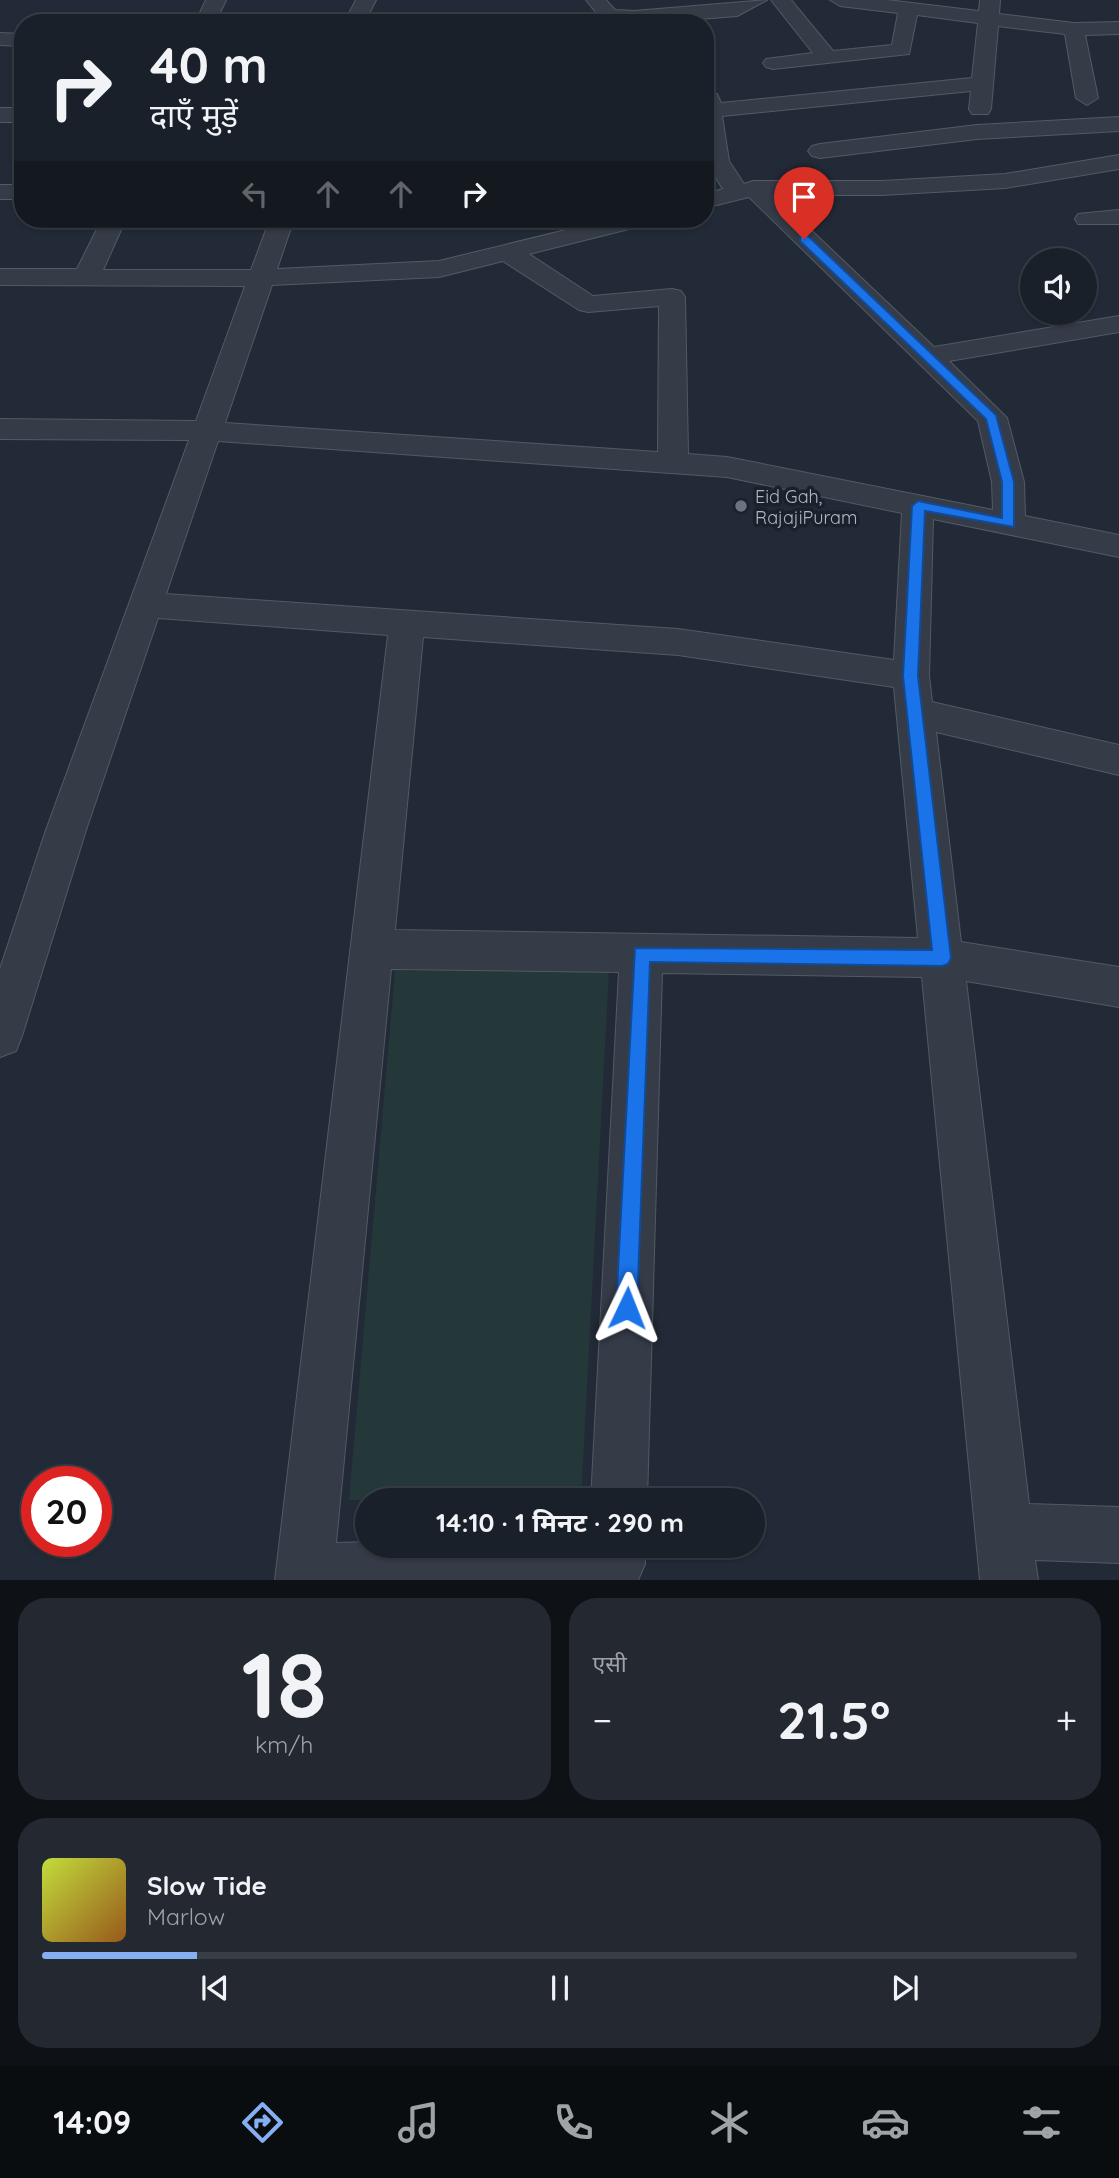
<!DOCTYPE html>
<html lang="hi">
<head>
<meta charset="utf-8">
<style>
  :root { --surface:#1a2029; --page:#232831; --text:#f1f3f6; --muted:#9fa3a8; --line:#383e46; --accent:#86aef3 }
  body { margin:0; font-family:Quicksand,"Noto Sans Devanagari",sans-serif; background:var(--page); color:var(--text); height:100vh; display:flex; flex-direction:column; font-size:26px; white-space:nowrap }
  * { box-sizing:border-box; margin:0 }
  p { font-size:23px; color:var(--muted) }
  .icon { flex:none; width:38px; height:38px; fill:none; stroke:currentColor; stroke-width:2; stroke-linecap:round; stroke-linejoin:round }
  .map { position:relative; height:1580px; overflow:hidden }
  .drawer { display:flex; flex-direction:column; gap:18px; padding:18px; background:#0e1217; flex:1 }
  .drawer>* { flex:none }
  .top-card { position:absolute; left:14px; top:14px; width:700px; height:214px; border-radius:28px; box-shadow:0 2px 5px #0004,0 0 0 2px var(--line); background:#1a2029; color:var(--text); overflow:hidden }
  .buttons { position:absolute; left:1020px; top:248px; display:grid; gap:14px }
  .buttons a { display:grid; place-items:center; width:77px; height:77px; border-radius:50%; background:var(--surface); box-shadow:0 2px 5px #0004,0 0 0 2px var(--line); font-size:35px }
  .speed { position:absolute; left:21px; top:1466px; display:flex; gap:14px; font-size:35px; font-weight:700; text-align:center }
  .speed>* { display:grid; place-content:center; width:91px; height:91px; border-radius:50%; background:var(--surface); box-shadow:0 2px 5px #0004,0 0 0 2px var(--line); line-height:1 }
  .speed .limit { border:10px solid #d22; background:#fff; color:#111 }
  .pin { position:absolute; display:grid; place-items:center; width:60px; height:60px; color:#fff; margin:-72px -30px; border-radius:50% 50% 50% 0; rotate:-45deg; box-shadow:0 0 7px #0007 }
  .pin .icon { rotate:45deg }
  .me { position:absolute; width:77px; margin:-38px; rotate:2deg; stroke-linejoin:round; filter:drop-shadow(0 0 5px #0008) }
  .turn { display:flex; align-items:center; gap:24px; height:147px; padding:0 21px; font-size:32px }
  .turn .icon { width:91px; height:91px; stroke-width:2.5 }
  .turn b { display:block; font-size:49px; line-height:60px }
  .lanes { display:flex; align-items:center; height:66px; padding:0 21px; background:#0003; justify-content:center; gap:35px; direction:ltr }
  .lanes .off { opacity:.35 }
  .big { font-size:52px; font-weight:700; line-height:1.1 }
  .drawer .card { flex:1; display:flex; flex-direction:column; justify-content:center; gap:10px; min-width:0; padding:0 24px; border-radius:28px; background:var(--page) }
  .drawer .dial { align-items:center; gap:0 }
  .dial b { font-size:91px; line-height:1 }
  .song { display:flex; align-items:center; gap:21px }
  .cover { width:84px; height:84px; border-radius:10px; background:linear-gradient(135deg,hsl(70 70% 55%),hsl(30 70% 35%)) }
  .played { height:7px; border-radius:4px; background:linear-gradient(90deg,var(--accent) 15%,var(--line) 15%) }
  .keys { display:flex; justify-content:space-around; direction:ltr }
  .heat { display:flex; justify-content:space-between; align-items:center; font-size:38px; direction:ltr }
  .drawer .tiles { flex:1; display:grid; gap:18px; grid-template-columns:1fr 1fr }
  .card:last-child { grid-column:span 2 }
  .trip { position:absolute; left:355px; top:1488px; width:410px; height:70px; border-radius:35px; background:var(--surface); box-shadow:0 2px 5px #0004,0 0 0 2px var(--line); font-weight:700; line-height:70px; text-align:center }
  .tab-bar { display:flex; height:112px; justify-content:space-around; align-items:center; background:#0a0d10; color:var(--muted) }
  .tab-bar .icon { width:49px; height:49px }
  .tab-bar .selected { color:var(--accent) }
  .tab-bar b { font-size:32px; color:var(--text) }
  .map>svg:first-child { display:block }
  .green { fill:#243739 }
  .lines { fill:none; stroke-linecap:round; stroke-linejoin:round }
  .minor-casing { stroke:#525a65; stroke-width:2 }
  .minor { fill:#353c48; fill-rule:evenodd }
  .route { fill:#1a73e8; stroke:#114b97; stroke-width:2 }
  .worship-dot { fill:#6b7280; stroke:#1a212c; stroke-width:2.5 }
  .labels { text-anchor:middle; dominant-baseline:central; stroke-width:7; stroke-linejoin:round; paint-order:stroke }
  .poi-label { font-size:18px; fill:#afb7c4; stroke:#1a212c; text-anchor:start }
</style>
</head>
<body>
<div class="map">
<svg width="1119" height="1580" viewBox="0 0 1119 1580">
  <rect width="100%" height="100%" fill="#222a37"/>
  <polygon class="green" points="395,971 609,971 581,1500 349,1500"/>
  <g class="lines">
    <defs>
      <g id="minor">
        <polygon points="206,0 226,0 215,23 195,23"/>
        <polygon points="356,0 376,0 364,23 344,23"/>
        <polygon points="586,0 606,0 615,10 634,11 767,0 737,16 648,23 602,20"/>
        <path d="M771 0H791L833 51 892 45 898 13 840 6 830 0H887L979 11 980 0H1000L999 14 1074 23 1119 22V34L1085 35 1098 98 1087 105 1076 98 1065 34 998 26 991 109 988 114H972L969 109 971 91 722 116 729 161 744 184 753 181H882L1005 174 1119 155V169L1005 188 882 195H774L934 347 1119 316V332L949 361 1007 418 1024 482 1025 516 1119 535V557L933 519 929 676 932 702 1119 745V775L936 732 961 942 1119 967V1007L966 981 1029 1504 1119 1507V1563L1035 1560 1038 1580H980L922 977 662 973 647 1500H591L619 972 391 969 336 1543 368 1542V1545H645V1564L638 1580H275L388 635 158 618 86 830 22 1036 16 1051 0 1057V969L46 830 189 440 0 439V419L196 421 245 286 0 285V269H77L102 219H126L103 270H251L270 219H294L277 269 439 261 611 219H652L649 224 529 254 593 296 672 289 681 291 685 297 688 454 727 457 993 510 992 482 978 421 749 197 705 208V194L723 189 705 161V90L717 94 721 103 972 78 978 23 917 15 909 54 773 69 766 67 763 63 766 59 813 53ZM503 261 579 310 588 312 659 306 658 452 225 423 272 285 439 277ZM218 441 727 477 902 513 894 660 678 629 166 594ZM423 637 678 655 894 687 918 938 395 930Z"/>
        <polygon points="0,33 23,34 23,46 0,45"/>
        <rect x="0" y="108" width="23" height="14"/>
        <polygon points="1119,117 1119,131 977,139 820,158 812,156 808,151 812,146 820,144 977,125"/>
        <rect x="0" y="185" width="23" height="14"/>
        <polygon points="1119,210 1119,224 1078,224 1075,219 1078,214"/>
      </g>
    </defs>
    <use href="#minor" class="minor-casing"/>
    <use href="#minor" class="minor"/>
  </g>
  <polygon class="route" points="800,236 808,236 996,415 1014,482 1014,527 925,511 918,676 951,958 948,964 942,966 650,962 637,1308 634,1316 627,1319 619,1316 616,1308 635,948 932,950 903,676 912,506 918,501 1002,518 1002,482 986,419 800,241"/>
  <circle class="worship-dot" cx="741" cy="506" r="7"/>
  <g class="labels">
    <g class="poi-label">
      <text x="755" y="496">Eid Gah,<tspan x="755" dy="21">RajajiPuram</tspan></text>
    </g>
  </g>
</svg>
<div class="buttons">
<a><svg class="icon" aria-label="sound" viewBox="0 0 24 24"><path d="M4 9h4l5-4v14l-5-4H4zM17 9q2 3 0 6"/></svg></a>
</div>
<div class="speed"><div class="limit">20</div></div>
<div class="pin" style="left:804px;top:239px;background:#d93025"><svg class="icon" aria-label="arrive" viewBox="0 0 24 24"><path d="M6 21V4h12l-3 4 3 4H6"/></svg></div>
<svg class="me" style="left:627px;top:1308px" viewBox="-20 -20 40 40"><path d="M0-17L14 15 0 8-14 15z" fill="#1a73e8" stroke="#fff" stroke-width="4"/></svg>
<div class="trip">14:10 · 1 मिनट · 290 m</div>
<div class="top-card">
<div class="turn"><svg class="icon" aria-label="right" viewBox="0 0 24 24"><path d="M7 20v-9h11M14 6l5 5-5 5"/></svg><div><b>40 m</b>दाएँ मुड़ें</div></div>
<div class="lanes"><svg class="icon off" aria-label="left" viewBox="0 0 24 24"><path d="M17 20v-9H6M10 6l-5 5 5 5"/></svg><svg class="icon off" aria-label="ahead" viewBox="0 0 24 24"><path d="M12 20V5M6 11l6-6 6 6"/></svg><svg class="icon off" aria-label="ahead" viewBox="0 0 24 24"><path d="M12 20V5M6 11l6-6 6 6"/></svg><svg class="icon" aria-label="right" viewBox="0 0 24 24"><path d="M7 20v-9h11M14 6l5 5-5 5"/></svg></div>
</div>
</div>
<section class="drawer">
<div class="tiles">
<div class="card dial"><b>18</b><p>km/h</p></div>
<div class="card"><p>एसी</p>
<div class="heat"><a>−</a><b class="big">21.5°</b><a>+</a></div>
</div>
<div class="card">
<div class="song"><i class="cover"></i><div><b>Slow Tide</b><p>Marlow</p></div></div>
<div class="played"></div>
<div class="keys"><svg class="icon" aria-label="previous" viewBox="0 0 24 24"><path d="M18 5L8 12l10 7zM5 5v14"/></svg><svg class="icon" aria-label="pause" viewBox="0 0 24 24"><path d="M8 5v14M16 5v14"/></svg><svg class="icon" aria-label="next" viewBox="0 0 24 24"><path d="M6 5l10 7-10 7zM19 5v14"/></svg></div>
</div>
</div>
</section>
<nav class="tab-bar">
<b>14:09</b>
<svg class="icon selected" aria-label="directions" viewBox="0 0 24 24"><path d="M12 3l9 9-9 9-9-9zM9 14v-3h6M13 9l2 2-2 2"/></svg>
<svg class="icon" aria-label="music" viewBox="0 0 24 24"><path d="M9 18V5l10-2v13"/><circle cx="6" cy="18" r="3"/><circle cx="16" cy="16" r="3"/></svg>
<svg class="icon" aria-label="phone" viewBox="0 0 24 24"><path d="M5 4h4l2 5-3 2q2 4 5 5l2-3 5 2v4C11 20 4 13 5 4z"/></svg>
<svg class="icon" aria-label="climate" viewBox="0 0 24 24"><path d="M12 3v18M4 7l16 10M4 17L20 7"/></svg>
<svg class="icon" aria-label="car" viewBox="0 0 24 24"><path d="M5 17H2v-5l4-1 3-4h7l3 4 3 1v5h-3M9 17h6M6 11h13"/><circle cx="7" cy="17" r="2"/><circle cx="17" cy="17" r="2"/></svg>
<svg class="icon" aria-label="filters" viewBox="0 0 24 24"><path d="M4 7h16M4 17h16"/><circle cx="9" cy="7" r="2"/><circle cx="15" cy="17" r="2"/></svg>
</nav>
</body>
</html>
